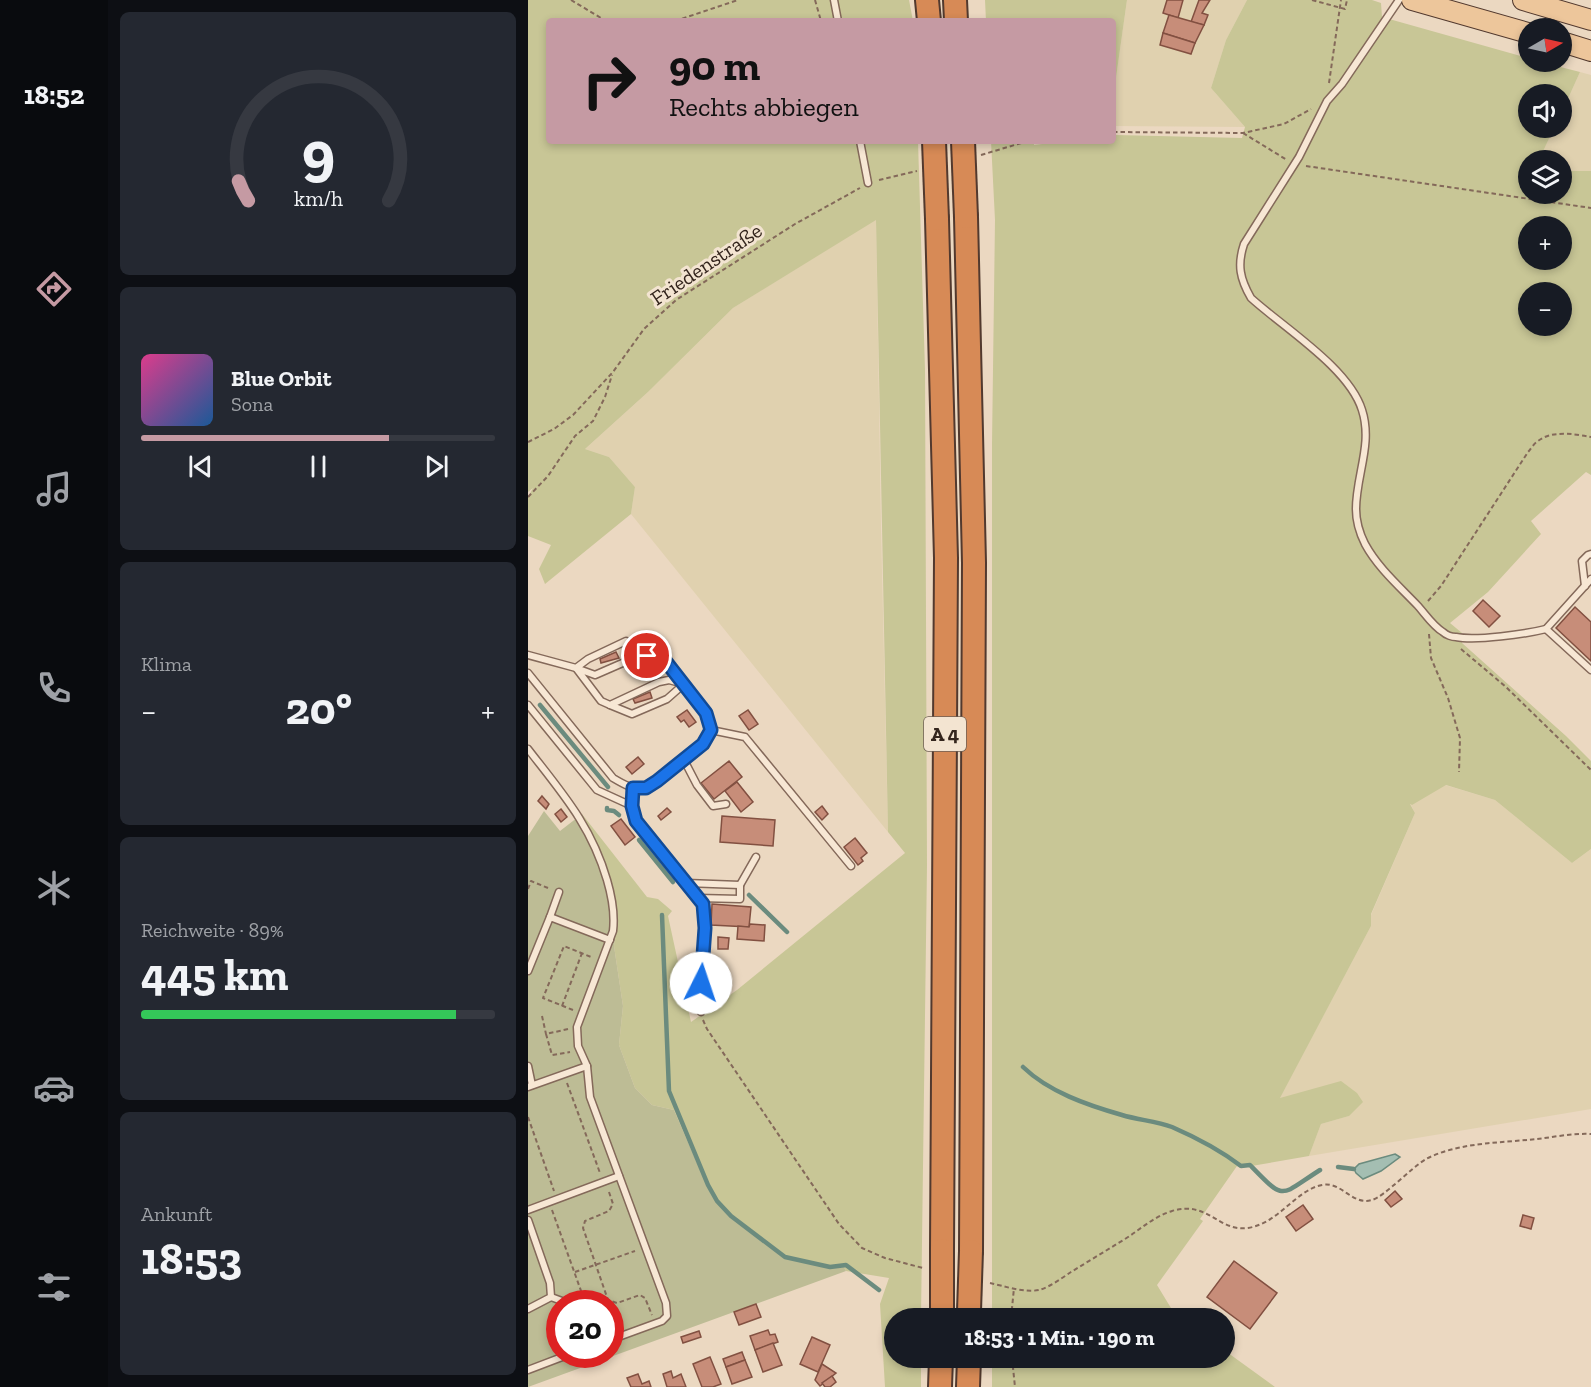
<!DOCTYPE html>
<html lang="de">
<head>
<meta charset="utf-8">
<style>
  :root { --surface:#171b24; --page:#242831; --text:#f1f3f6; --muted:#9ea1a6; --line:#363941; --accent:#c59aa3 }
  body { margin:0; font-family:"Zilla Slab",serif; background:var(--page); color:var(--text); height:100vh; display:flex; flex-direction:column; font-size:22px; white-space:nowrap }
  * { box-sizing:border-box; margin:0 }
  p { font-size:20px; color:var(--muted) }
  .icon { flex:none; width:33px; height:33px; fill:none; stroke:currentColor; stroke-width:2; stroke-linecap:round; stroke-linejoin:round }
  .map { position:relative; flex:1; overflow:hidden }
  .details { display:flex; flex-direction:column; gap:12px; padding:12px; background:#0d0f14; width:420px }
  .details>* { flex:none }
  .hud { position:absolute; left:18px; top:18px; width:570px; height:126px; border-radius:6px; box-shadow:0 3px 9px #0003; background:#c59aa3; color:#111; overflow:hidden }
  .needle { width:39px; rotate:81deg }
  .tools { position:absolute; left:990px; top:18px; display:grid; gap:12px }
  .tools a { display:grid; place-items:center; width:54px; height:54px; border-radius:50%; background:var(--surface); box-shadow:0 3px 9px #0003; font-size:30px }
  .speed { position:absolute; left:18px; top:1290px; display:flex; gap:12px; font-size:30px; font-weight:700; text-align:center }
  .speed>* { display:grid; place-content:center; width:78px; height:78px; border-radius:50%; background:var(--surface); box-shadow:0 3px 9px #0003; line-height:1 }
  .speed .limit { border:9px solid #d22; background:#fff; color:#111 }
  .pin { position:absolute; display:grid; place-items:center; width:51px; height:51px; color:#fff; margin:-26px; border:3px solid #fff; border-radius:50%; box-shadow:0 2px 6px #0007 }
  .me { position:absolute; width:66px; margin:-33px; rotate:4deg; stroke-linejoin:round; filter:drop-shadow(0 0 4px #0008) }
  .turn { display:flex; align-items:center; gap:21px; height:126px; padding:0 24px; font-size:27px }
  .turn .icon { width:78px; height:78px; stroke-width:2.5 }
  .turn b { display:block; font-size:42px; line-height:51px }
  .big { font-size:45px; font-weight:700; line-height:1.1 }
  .details .card { flex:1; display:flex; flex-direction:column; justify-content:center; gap:9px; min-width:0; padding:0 21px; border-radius:9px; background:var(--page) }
  .details .dial { align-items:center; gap:0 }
  .dial svg { height:156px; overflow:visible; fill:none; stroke:var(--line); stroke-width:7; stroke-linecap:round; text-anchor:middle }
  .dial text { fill:var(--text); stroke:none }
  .song { display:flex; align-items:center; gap:18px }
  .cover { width:72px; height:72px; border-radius:9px; background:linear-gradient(135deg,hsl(330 70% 55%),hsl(210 70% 35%)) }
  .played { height:6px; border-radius:3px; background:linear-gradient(90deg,var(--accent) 70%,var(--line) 70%) }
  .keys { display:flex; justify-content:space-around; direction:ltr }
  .heat { display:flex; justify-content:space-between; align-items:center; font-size:33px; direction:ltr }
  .charge { height:9px; border-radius:4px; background:linear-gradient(90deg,#34c759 89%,var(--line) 0) }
  .trip { position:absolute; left:356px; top:1308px; width:351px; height:60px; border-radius:30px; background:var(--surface); box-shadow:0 3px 9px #0003; font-weight:700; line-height:60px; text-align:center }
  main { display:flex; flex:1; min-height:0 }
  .menu { display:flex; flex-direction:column; width:108px; justify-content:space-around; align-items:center; background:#090b0e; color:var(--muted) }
  .menu .icon { width:42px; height:42px }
  .menu .selected { color:var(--accent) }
  .menu b { font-size:27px; color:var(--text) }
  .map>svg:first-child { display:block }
  .farmland { fill:#e0d1af }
  .green { fill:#c8c696; fill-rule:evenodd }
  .cemetery { fill:#bdbc95; fill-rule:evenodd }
  .water { fill:#a4beb2; stroke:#6b8b7e; stroke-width:1.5 }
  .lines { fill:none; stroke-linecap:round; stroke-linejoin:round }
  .stream { stroke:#6b8b7e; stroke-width:4.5 }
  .building { fill:#c78d79; stroke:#825041; stroke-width:1.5 }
  .service-casing { stroke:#84695a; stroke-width:9 }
  .primary-casing { stroke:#52392e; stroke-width:22 }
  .motorway-casing { stroke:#52392e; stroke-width:26 }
  .path { stroke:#84695a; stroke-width:2; stroke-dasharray:4.5 3; stroke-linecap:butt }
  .service { stroke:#f7e7d4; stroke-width:6 }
  .primary { stroke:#edc69b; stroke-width:20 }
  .motorway { stroke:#d78a56; stroke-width:22 }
  .motorway-bridge-casing { stroke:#52392e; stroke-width:26; stroke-linecap:butt }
  .motorway-bridge { stroke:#d78a56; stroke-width:22 }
  .route-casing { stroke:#114b97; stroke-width:15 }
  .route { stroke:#1a73e8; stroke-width:10 }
  .labels { text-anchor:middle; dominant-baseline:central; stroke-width:6; stroke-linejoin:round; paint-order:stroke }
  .shield { fill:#f3e4d1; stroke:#6d5e53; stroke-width:1.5 }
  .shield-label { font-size:20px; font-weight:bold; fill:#34251d }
  .street-label { font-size:21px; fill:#34251d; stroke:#f3e4d1 }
</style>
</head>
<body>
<main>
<nav class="menu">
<b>18:52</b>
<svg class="icon selected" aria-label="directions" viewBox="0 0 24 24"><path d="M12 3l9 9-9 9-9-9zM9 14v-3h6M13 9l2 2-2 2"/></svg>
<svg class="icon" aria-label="music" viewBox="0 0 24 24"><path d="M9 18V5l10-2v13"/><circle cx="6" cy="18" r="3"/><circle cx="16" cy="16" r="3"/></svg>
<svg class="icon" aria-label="phone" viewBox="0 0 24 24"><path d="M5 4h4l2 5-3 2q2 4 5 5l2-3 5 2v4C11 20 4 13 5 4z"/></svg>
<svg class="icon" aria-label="climate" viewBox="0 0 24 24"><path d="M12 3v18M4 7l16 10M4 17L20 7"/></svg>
<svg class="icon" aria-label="car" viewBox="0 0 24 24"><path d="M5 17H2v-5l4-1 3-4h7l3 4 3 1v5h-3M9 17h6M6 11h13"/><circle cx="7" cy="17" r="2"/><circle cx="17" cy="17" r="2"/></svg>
<svg class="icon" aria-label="filters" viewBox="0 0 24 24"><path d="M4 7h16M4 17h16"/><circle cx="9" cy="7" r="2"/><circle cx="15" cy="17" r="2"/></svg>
</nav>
<section class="details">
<div class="card dial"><svg viewBox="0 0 100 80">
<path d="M14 69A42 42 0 1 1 86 69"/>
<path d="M14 69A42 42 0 0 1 9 59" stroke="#c59aa3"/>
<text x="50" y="56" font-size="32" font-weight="700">9</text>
<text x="50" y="72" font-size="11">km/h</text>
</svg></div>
<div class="card">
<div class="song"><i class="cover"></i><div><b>Blue Orbit</b><p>Sona</p></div></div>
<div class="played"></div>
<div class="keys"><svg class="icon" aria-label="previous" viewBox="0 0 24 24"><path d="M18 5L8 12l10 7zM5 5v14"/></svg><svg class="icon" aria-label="pause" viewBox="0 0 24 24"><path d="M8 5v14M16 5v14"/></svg><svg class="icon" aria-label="next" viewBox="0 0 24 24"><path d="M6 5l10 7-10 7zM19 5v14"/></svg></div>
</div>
<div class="card"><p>Klima</p>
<div class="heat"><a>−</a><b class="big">20°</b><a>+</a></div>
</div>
<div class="card"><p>Reichweite · 89%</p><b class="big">445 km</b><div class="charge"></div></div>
<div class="card"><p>Ankunft</p><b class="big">18:53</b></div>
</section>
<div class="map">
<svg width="1063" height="1387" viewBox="0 0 1063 1387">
  <rect width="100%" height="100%" fill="#ebd8c1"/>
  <g class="farmland">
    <polygon points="599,0 719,0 698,40 683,88 717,127 585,126 585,99"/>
    <polygon points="1052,72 1063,75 1063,171 1034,171 1034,160 1011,160 1026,128 1034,128 1034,112"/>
    <polygon points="348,219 353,528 360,832 103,514 107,487 81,457 57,449 120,392 205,308"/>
    <polygon points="917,785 967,800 1044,863 1063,849 1063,1109 781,1156 793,1124 821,1116 751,1099 843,926 843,915 887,813 883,805"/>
  </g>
  <g class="green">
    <polygon points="0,0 381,0 385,21 21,21 21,141 390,141 397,370 399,865 393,1318 366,1318 366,1358 393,1358 393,1387 357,1387 352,1304 361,1278 318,1271 316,1267 303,1268 257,1258 202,1217 188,1202 179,1186 146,1110 124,1105 107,1088 91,1045 95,1006 86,946 90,915 86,895 75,856 54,814 119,897 130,899 144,911 140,916 163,1022 209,990 377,853 360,832 348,220 205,308 120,392 57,449 81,457 107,487 103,514 17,584 11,569 23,545 0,536 0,497 5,488 0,492"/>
    <polygon points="457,0 599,0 585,99 585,21 458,21"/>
    <path d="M719 0H844L853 3 854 17 1000 58V62H1013L1052 72 1034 112V94H1000V128H1026L1011 160H1000V194H1034V171H1063V475L1058 472 1003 521 1013 534 960 592 922 623 934 633V643L1038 736 1063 761V849L1044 863 967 800 918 785 884 805 882 804 887 813 843 914V926L752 1098 813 1081 829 1093 835 1102 821 1116 793 1124 781 1156 712 1168 709 1166 672 1219 675 1221 629 1285 646 1313 653 1318H464V444L467 220 463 141H506V145L538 141H585V135H588L714 138 717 127 683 88 698 40ZM1000 226H1034V260H1000ZM1000 292H1034V326H1000Z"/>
    <polygon points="696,1350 747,1387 464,1387 464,1358 696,1358"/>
  </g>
  <path class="cemetery" d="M16 811 32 831 54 814 75 856 86 895 90 915 86 946 95 1006 91 1045 107 1088 124 1105 146 1110 179 1186 188 1202 202 1217 257 1258 303 1268 316 1267 318 1271 0 1387V836ZM32 1304H82V1354H32Z"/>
  <polygon class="water" points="867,1154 872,1157 853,1171 835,1179 828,1173 826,1169 831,1164"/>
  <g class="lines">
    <g class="stream">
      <polyline points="12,705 80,787"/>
      <polyline points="79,808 79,810 86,811 91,815"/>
      <polyline points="111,840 145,882"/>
      <polyline points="221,895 259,932"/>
      <polyline points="134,915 141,1091 180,1185 189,1201 203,1216 257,1257 302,1267 318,1265 351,1290"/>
      <path d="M495 1067C521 1092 559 1105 594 1115 610 1120 628 1121 644 1127 667 1137 692 1150 713 1166L722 1165C758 1202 751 1196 792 1170"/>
      <polyline points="810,1167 826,1169"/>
    </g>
  </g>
  <g class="building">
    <polygon points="639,0 655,0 650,18 635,13"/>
    <polygon points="671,0 682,0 674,13 680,15 676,25 663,22"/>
    <polygon points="641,15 676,25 667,43 635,33"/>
    <polygon points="635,33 667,43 663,54 632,45"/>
    <polygon points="955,600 972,616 961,627 945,611"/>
    <polygon points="1047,607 1063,622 1063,661 1028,628"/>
    <polygon points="88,652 91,658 73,663 72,659"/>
    <polygon points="122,692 124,698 107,703 105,699"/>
    <polygon points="159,710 168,722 161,727 156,720 153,722 149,717"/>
    <polygon points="220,710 230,724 221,730 211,716"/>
    <polygon points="110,757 116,764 104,774 98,767"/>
    <polygon points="201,761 214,777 186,799 173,783"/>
    <polygon points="209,782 225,802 213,812 197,791"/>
    <polygon points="14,796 21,804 18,809 10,801"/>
    <polygon points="294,806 300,814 294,820 287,812"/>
    <polygon points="139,808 143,812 133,820 130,816"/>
    <polygon points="33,809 39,817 33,822 27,814"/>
    <polygon points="194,816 247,820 245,846 192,842"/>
    <polygon points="93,819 107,837 97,845 83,826"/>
    <polygon points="327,838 339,853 333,858 335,861 330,865 316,847"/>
    <polygon points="184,904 223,907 221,927 183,925"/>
    <polygon points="222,924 237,925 236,941 209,939 210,926 221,927"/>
    <polygon points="190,937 201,938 200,949 190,949"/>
    <polygon points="867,1191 874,1199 863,1207 857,1200"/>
    <polygon points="775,1205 785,1219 768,1231 758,1217"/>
    <polygon points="995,1215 1006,1218 1003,1229 992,1226"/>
    <polygon points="706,1261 749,1293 722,1329 679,1297"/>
    <polygon points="228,1304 233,1317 211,1325 206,1312"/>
    <polygon points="240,1330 242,1335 247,1334 250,1342 227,1350 222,1336"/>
    <polygon points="171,1331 173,1337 155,1343 153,1337"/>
    <polygon points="284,1337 302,1345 290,1372 272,1364"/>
    <polygon points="245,1343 254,1365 235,1372 227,1350"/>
    <polygon points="214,1352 217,1360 198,1367 195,1359"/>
    <polygon points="182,1357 193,1384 185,1387 174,1387 165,1364"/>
    <polygon points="217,1360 224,1377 204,1384 198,1367"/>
    <polygon points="294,1364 308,1373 292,1386 287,1380"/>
    <polygon points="143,1371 145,1378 153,1374 158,1387 139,1387 135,1374"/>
    <polygon points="110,1374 114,1384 121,1381 123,1387 103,1387 99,1378"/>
    <polygon points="304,1376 308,1382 302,1387 297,1387 294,1383"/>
  </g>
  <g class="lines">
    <defs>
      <g id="service">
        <polyline points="306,0 310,21"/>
        <path d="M871 0 814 84 799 101 771 157 716 244C709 265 712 279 723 298 756 328 821 368 834 410 845 444 828 475 828 509 828 520 832 534 837 544 850 568 872 587 890 606 898 615 905 626 915 632 918 635 924 637 928 637 948 641 998 634 1018 629L1063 670"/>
        <polyline points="332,141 340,183"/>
        <polyline points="1057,586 1054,561 1060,555 1063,554"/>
        <polyline points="1018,629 1063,579"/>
        <polyline points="132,654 106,658 67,675 48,668 73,701 82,705 131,682 141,680 156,684"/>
        <path d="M0 655 48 668 60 659 98 641 132 654 156 684 178 713 183 730 175 744C163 754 129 785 117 788 105 790 95 784 85 778L0 673"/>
        <polyline points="0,705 69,790 104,806"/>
        <polyline points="82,705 104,714 139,699 156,684"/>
        <polyline points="183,730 217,737 323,866"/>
        <path d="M0 749C34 793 63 825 79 880 84 897 87 914 85 931L49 1027 50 1046 59 1066 62 1097 138 1303 139 1316 134 1321 82 1340"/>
        <polyline points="156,760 169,785 185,806 198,804"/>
        <polyline points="105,788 104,806 108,821 175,905 177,928 172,996 173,1012"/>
        <polyline points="158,883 212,885 228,857"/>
        <polyline points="170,898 212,899 212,885"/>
        <polyline points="22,917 31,892"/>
        <polyline points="0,971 22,917 82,940"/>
        <polyline points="0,1066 4,1085"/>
        <polyline points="0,1087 59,1066"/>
        <polyline points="0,1210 91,1176"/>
        <polyline points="0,1220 22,1283 23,1297 0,1309"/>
        <polyline points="23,1297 42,1304"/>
        <polyline points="0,1370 42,1354"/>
      </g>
      <g id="primary">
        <polyline points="884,0 1000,33"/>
        <polyline points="995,0 1063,20"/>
        <polyline points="1034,42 1063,51"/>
      </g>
      <g id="motorway">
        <polyline points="399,0 401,21"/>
        <polyline points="427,0 428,21"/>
        <polyline points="438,217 446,563 443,1251"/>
        <polyline points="409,219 418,558 414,1250"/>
        <polyline points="412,1387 413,1358"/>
        <polyline points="440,1387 441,1358"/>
      </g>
    </defs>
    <use href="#service" class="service-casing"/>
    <use href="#primary" class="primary-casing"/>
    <use href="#motorway" class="motorway-casing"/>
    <g class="path">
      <polyline points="43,0 78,21"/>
      <polyline points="287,0 293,21"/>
      <polyline points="784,0 817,9 819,0"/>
      <polyline points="147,21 210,0"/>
      <polyline points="801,83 813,0"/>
      <polyline points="585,132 715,133 756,124 783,109"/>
      <polyline points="715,133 759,160"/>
      <polyline points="453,155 500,141"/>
      <polyline points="778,166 1063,208"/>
      <polyline points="351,180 389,171"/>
      <polyline points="0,442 26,429 45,415 85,372 116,329 148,300 267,224 332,188"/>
      <polyline points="0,497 20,476 47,436 65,421 77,397 84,375"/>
      <path d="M900 601 913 586 1000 452C1003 449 1006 443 1010 441 1024 430 1047 434 1063 437"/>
      <polyline points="901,634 903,658 920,698 932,738 931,772"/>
      <polyline points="933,649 978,687 1063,770"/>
      <polyline points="0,889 3,881 20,888"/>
      <polyline points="34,1006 54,953"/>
      <polyline points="45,1010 15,998 36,946 63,957"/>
      <polyline points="14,1016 18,1034"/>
      <polyline points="175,1020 179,1029 311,1224 334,1248 357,1258 395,1268"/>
      <polyline points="40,1029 18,1034 24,1055 42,1052"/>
      <polyline points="39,1083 72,1173"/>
      <polyline points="0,1117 26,1191"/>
      <polyline points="81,1192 85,1204 81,1211 57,1221 55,1228 80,1300 89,1303 112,1295 117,1298 124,1315"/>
      <polyline points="24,1210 57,1302 55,1304"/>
      <polyline points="47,1272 107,1251"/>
      <path d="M462 1283C476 1286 496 1293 511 1290 522 1287 534 1278 543 1272 561 1261 579 1250 597 1239 613 1229 625 1217 644 1211 680 1200 690 1232 720 1228 751 1223 768 1190 794 1185 814 1181 824 1206 844 1200 857 1196 883 1168 898 1159 931 1142 973 1143 1009 1139 1026 1137 1045 1133 1063 1134"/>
      <polyline points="483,1318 486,1288"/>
      <polyline points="484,1358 487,1387"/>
    </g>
    <use href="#service" class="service"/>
    <use href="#primary" class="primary"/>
    <use href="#motorway" class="motorway"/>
    <defs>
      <g id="motorway-bridge">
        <polyline points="406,141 409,219"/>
        <polyline points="435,141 438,217"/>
        <polyline points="414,1310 414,1250"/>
        <polyline points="441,1311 443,1251"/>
      </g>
    </defs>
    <use href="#motorway-bridge" class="motorway-bridge-casing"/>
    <use href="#motorway-bridge" class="motorway-bridge"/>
  </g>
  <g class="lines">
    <defs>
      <polyline id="route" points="119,656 132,654 178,713 183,730 175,744 129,781 118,788 105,788 104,806 108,821 175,904 177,928 173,983"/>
    </defs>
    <use href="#route" class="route-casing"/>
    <use href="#route" class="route"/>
  </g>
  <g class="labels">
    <rect class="shield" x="396" y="717" width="42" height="34" rx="4.5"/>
    <g class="shield-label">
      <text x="417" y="734">A 4</text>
    </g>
    <g class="street-label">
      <text transform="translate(178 264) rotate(-34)">Friedenstraße</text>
    </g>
  </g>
</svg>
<div class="tools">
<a><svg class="needle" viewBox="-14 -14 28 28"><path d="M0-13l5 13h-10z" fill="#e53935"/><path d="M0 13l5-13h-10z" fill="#9ea1a6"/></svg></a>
<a><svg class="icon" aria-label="sound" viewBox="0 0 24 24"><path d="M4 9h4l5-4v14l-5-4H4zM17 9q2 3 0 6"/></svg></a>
<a><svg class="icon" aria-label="layers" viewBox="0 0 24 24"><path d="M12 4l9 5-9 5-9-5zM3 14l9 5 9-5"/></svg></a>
<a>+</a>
<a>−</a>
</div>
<div class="speed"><div class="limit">20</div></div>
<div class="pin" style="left:119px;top:656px;background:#d93025"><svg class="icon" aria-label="arrive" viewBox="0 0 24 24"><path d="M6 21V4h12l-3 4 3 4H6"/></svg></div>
<svg class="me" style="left:173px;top:983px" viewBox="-20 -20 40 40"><circle r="19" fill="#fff"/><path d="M0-13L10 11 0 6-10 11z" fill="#1a73e8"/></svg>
<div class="trip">18:53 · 1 Min. · 190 m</div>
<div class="hud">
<div class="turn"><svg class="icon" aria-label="right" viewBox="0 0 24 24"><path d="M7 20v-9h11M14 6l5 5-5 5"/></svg><div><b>90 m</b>Rechts abbiegen</div></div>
</div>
</div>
</main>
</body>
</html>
